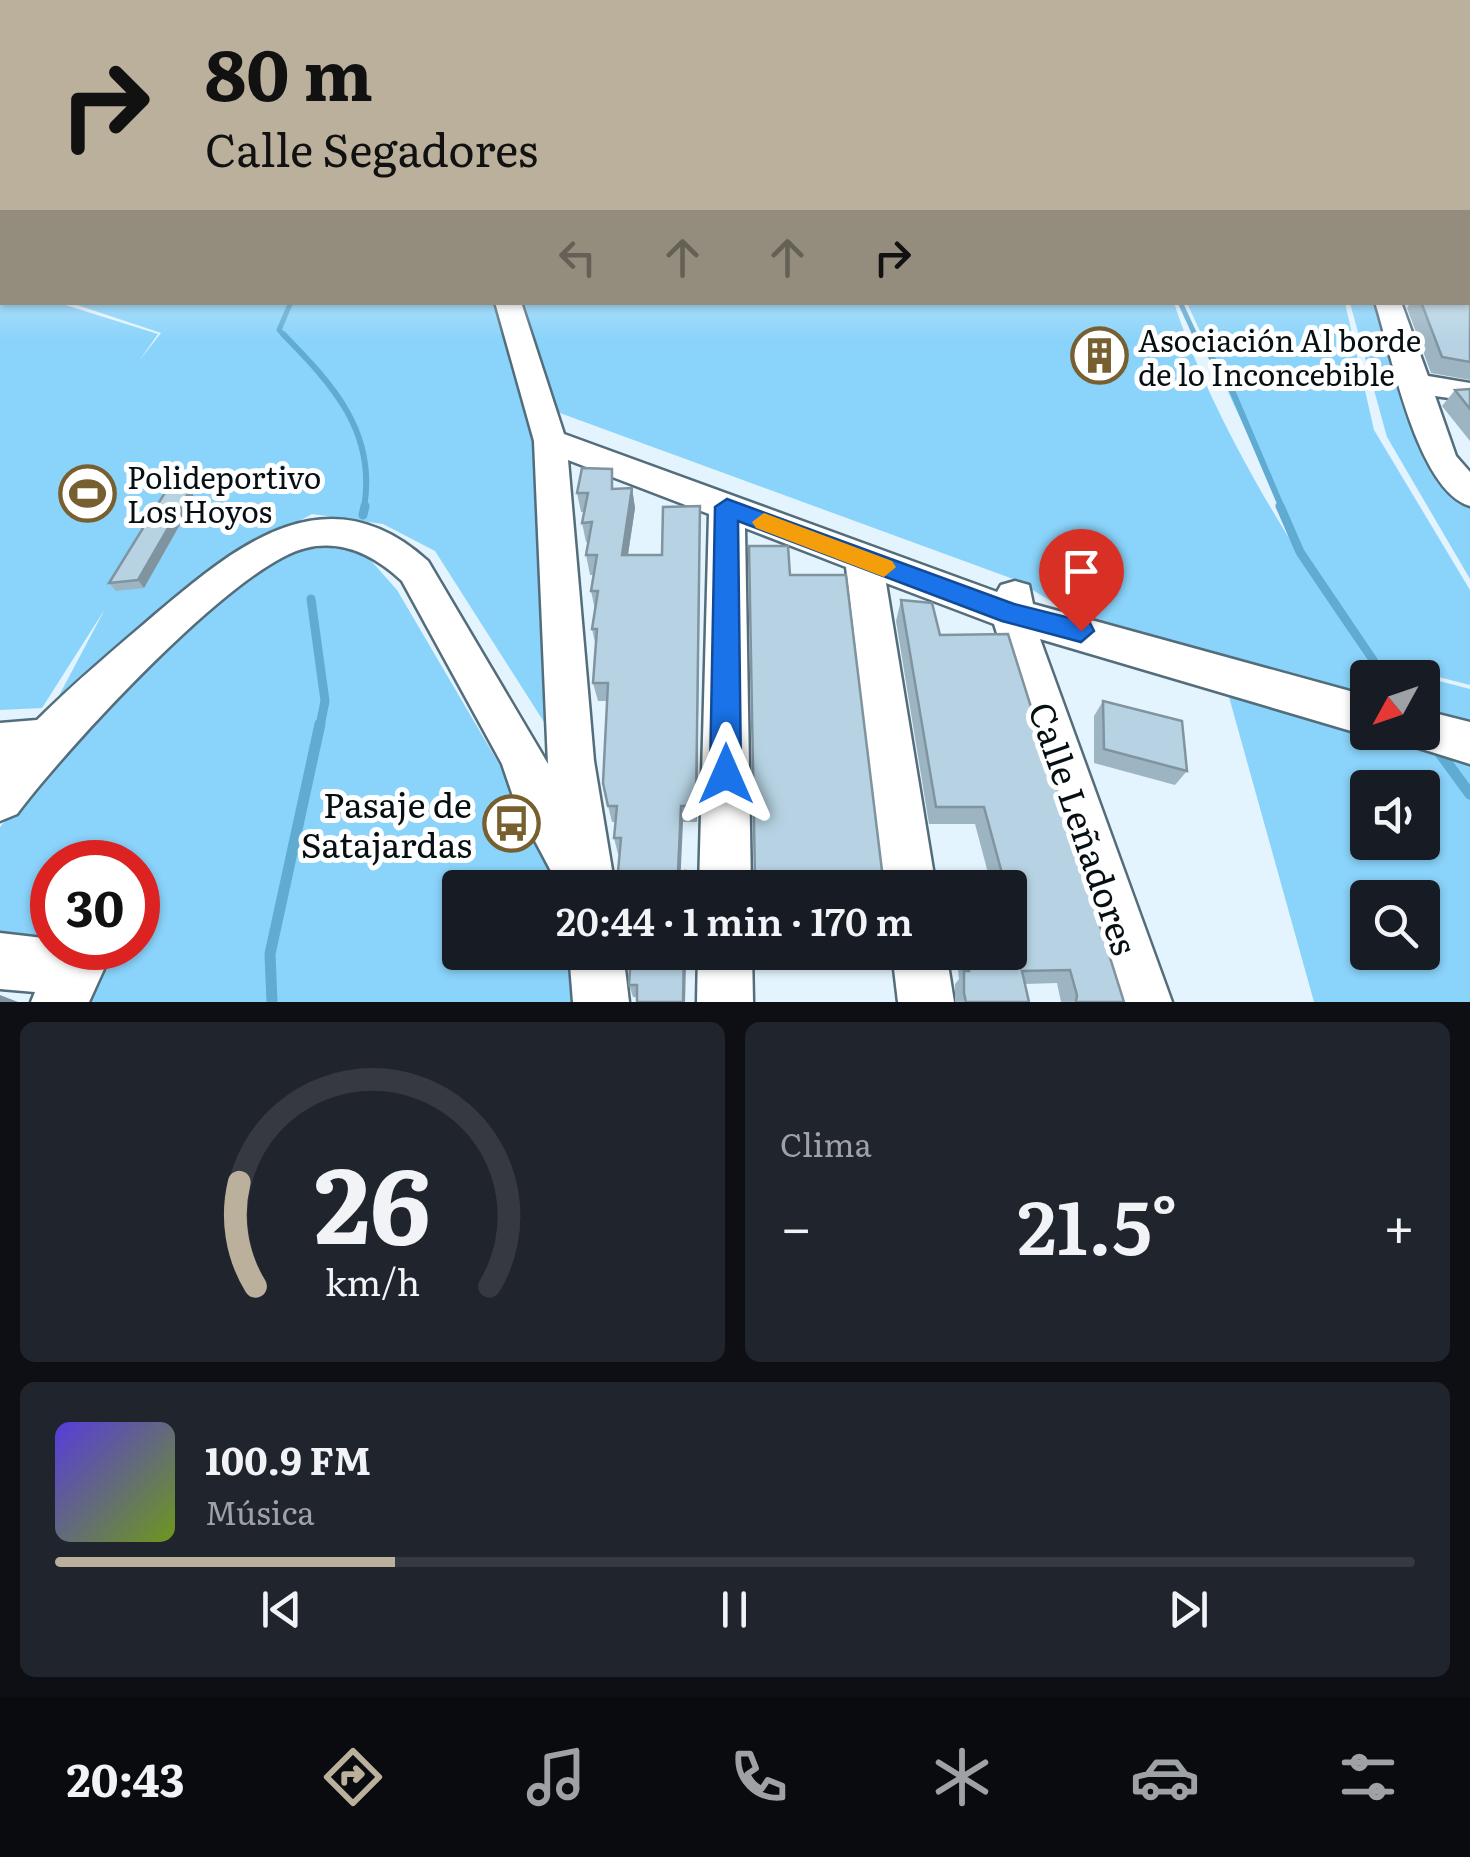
<!DOCTYPE html>
<html lang="es">
<head>
<meta charset="utf-8">
<style>
  :root { --surface:#171b24; --page:#20242c; --text:#f1f3f6; --muted:#9ea1a6; --line:#363941; --accent:#bab09c }
  body { margin:0; font-family:Literata,serif; background:var(--page); color:var(--text); height:100vh; display:flex; flex-direction:column; font-size:38px; white-space:nowrap }
  * { box-sizing:border-box; margin:0 }
  p { font-size:32px; color:var(--muted) }
  .icon { flex:none; width:55px; height:55px; fill:none; stroke:currentColor; stroke-width:2; stroke-linecap:round; stroke-linejoin:round }
  .map { position:relative; height:1002px; overflow:hidden }
  .sheet { display:flex; flex-direction:column; gap:20px; padding:20px; background:#0d0f14; flex:1 }
  .sheet>* { flex:none }
  .top-card { position:absolute; left:0px; top:0px; width:1470px; height:305px; box-shadow:0 2px 8px #0004; background:#bab09c; color:#111; overflow:hidden }
  .needle { width:65px; rotate:230deg }
  .controls { position:absolute; left:1350px; top:660px; display:grid; gap:20px }
  .controls a { display:grid; place-items:center; width:90px; height:90px; border-radius:10px; background:var(--surface); box-shadow:0 2px 8px #0004; font-size:50px }
  .speed { position:absolute; left:30px; top:840px; display:flex; gap:20px; font-size:50px; font-weight:700; text-align:center }
  .speed>* { display:grid; place-content:center; width:130px; height:130px; border-radius:50%; background:var(--surface); box-shadow:0 2px 8px #0004; line-height:1 }
  .speed .limit { border:15px solid #d22; background:#fff; color:#111 }
  .pin { position:absolute; display:grid; place-items:center; width:85px; height:85px; color:#fff; margin:-102px -42px; border-radius:50% 50% 50% 0; rotate:-45deg; box-shadow:0 0 10px #0007 }
  .pin .icon { rotate:45deg }
  .me { position:absolute; width:110px; margin:-55px; rotate:0deg; stroke-linejoin:round; filter:drop-shadow(0 0 8px #0008) }
  .turn { display:flex; align-items:center; gap:35px; height:210px; padding:0 40px; font-size:45px }
  .turn .icon { width:130px; height:130px; stroke-width:2.5 }
  .turn b { display:block; font-size:70px; line-height:85px }
  .lanes { display:flex; align-items:center; height:95px; padding:0 40px; background:#0003; justify-content:center; gap:50px; direction:ltr }
  .lanes .off { opacity:.35 }
  .big { font-size:75px; font-weight:600; line-height:1.1 }
  .sheet .widget { flex:1; display:flex; flex-direction:column; justify-content:center; gap:15px; min-width:0; padding:0 35px; border-radius:15px; background:var(--page) }
  .sheet .dial { align-items:center; gap:0 }
  .dial svg { height:260px; overflow:visible; fill:none; stroke:var(--line); stroke-width:7; stroke-linecap:round; text-anchor:middle }
  .dial text { fill:var(--text); stroke:none }
  .song { display:flex; align-items:center; gap:30px }
  .cover { width:120px; height:120px; border-radius:15px; background:linear-gradient(135deg,hsl(250 70% 55%),hsl(80 70% 35%)) }
  .played { height:10px; border-radius:5px; background:linear-gradient(90deg,var(--accent) 25%,var(--line) 25%) }
  .keys { display:flex; justify-content:space-around; direction:ltr }
  .heat { display:flex; justify-content:space-between; align-items:center; font-size:55px; direction:ltr }
  .sheet .tiles { flex:1; display:grid; gap:20px; grid-template-columns:1fr 1fr }
  .widget:last-child { grid-column:span 2 }
  .trip { position:absolute; left:442px; top:870px; width:585px; height:100px; border-radius:10px; background:var(--surface); box-shadow:0 2px 8px #0004; font-weight:600; line-height:100px; text-align:center }
  .menu { display:flex; height:160px; justify-content:space-around; align-items:center; background:#090b0e; color:var(--muted) }
  .menu .icon { width:70px; height:70px }
  .menu .on { color:var(--accent) }
  .menu b { font-size:45px; color:var(--text) }
  .map>svg:first-child { display:block }
  .green { fill:#8ad3fa; fill-rule:evenodd }
  .lines { fill:none; stroke-linecap:round; stroke-linejoin:round }
  .stream-far3 { stroke:#60abd2; stroke-width:5 }
  .stream-far2 { stroke:#60abd2; stroke-width:6 }
  .stream-far1 { stroke:#60abd2; stroke-width:9 }
  .stream { stroke:#60abd2; stroke-width:11 }
  .minor-casing { stroke:#546d7b; stroke-width:5 }
  .minor { fill:#fff; fill-rule:evenodd }
  .wall { fill:#9db5c3 }
  .shaded-wall { fill:#80949f }
  .building { fill:#b7d3e3; stroke:#80949f; stroke-width:2.5 }
  .route { fill:#1a73e8; stroke:#114b97; stroke-width:2.5 }
  .slow { fill:#f59e0b }
  .labels { text-anchor:middle; dominant-baseline:central; stroke-width:10; stroke-linejoin:round; paint-order:stroke }
  .poi-label { font-size:30px; fill:#060f14; stroke:#fff; text-anchor:start }
  .near-poi-label { font-size:35px; fill:#060f14; stroke:#fff; text-anchor:end }
  .near-street-label { font-size:35px; fill:#060f14; stroke:#fff }
</style>
</head>
<body>
<div class="map">
<svg width="1470" height="1002" viewBox="0 0 1470 1002">
  <rect width="100%" height="100%" fill="#e3f4fe"/>
  <g class="green">
    <path d="M0 282 2 302 59 303 158 334 139 361 161 333 71 303H1174C1217 432 1295 550 1369 663L1470 689V1002H1314L1219 661 1074 615 1016 580 549 409 551 733 435 551 383 524 312 514 220 563 54 705 105 609 42 708 0 710ZM1368 678H1422V732H1368ZM1368 788H1422V842H1368ZM1368 898H1422V952H1368Z"/>
    <polygon points="1187,303 1345,303 1374,430 1470,590 1470,685 1372,660 1303,554"/>
    <polygon points="1350,303 1378,303 1432,457 1470,508 1470,579 1387,437"/>
    <polygon points="328,547 366,555 397,590 567,880 567,887 460,888 460,952 574,953 580,1002 83,1002 105,951 90,948 138,948 138,862 52,862 52,942 0,933 0,827 106,696 253,573 291,552"/>
  </g>
  <g class="lines">
    <g class="stream-far3">
      <polyline points="1180,302 1196,337"/>
      <polyline points="286,337 279,330 291,302"/>
    </g>
    <g class="stream-far2">
      <path d="M283 334C333 385 377 432 364 508"/>
      <polyline points="1195,334 1228,381 1282,508"/>
    </g>
    <g class="stream-far1">
      <polyline points="1280,506 1300,552 1385,678"/>
      <polyline points="363,515 365,506"/>
      <polyline points="311,599 325,701 320,726"/>
    </g>
    <g class="stream">
      <polyline points="1437,749 1470,794"/>
      <polyline points="272,1002 270,954 320,724"/>
    </g>
    <defs>
      <g id="minor">
        <path d="M495 302H521L564 434 997 592 1001 585 1015 581 1029 585 1033 604 1368 696V732H1377L1368 736 1040 639 1172 1002H1116L994 624 886 583 936 888H884L846 567 745 528 751 888H699L709 514 568 460 594 761 615 888H560L516 805 502 764 402 581C375 556 343 539 306 548 235 564 63 752 17 814L0 821V723L37 720C75 682 117 647 158 612 239 543 329 471 428 561L548 764 534 441Z"/>
        <path d="M1375 302H1401L1428 376 1470 383V401L1435 396 1456 456 1470 472V506C1417 491 1391 352 1375 302Z"/>
        <polygon points="1422,710 1470,722 1470,764 1406,744 1401,732 1422,732"/>
        <polygon points="0,933 52,939 52,948 96,949 104,969 89,1002 31,1002 35,992 0,989"/>
        <polygon points="569,952 623,952 629,1002 573,1002"/>
        <polygon points="698,952 752,952 753,1002 697,1002"/>
        <polygon points="892,952 946,952 954,1002 898,1002"/>
      </g>
    </defs>
    <use href="#minor" class="minor-casing"/>
    <use href="#minor" class="minor"/>
  </g>
  <g class="wall">
    <polygon points="0,276 2,277 2,302 44,303 0,304"/>
    <polygon points="1470,301 1470,380 1431,373 1407,308 1411,302"/>
    <polygon points="1470,389 1470,441 1442,406 1455,390"/>
    <polygon points="632,488 635,508 628,555 662,555 700,506 697,822 683,822 624,887 622,887 618,872 620,854 618,854 614,838 616,822 612,822 608,806 607,701 598,701 593,683 596,647 592,629 595,610 591,591 594,575 590,575 586,555 589,542 586,542 582,523 584,512 581,512 577,493"/>
    <polygon points="195,498 144,588 116,591 109,583"/>
    <polygon points="901,600 940,635 1124,1002 1061,1002 1057,983 1025,984 1029,1002 955,1002 955,984 959,979 956,952 1010,952 1010,888 992,888 975,824 929,824 896,621"/>
    <polygon points="1103,701 1187,771 1175,785 1094,763 1094,716"/>
    <polygon points="631,952 686,952 685,1002 633,997 629,985"/>
  </g>
  <g class="shaded-wall">
    <polygon points="632,488 635,508 625,574 622,555"/>
    <polygon points="190,490 195,498 144,588 138,580"/>
    <polygon points="700,506 700,526 697,822 696,806"/>
    <polygon points="681,806 683,822 680,887 678,872"/>
    <polygon points="684,952 686,952 685,1002 683,1002"/>
    <polygon points="0,995 18,1002 0,1002"/>
  </g>
  <g class="building">
    <polygon points="0,276 2,277 2,291 0,292"/>
    <polygon points="1468,301 1470,301 1470,362 1442,357 1421,302 1468,302"/>
    <polygon points="1470,389 1470,409 1455,390"/>
    <polygon points="582,468 612,469 612,489 632,488 622,555 662,555 663,507 700,506 696,806 681,806 678,872 685,871 685,888 624,888 626,872 618,872 621,838 614,838 617,806 608,806 603,783 608,683 593,683 597,629 592,629 598,591 591,591 597,555 586,555 592,522 582,523 588,493 577,493"/>
    <polygon points="190,490 138,580 109,583 166,491"/>
    <polygon points="749,546 788,546 790,575 846,575 883,879 900,883 901,888 750,888 750,883 755,879"/>
    <polygon points="901,600 932,603 940,635 1008,634 1124,1002 1076,1002 1077,995 1070,970 1022,971 1029,1002 966,1002 964,993 964,971 969,971 966,952 1010,952 1010,927 1012,927 1010,921 1010,888 1006,888 984,807 936,807"/>
    <polygon points="1103,701 1182,721 1187,771 1104,749"/>
    <polygon points="631,952 684,952 683,1002 637,1002 637,985 629,985"/>
  </g>
  <linearGradient id="sky" x2="0" y2="1"><stop stop-color="#71b0df"/><stop offset="0.59" stop-color="#f2faff"/><stop offset="1" stop-color="#f2faff" stop-opacity="0"/></linearGradient>
  <rect width="1470" height="341" fill="url(#sky)"/>
  <polygon class="route" points="727,499 1014,604 1090,623 1094,631 1081,642 1002,621 738,521 741,774 737,784 726,788 715,784 710,774 715,507"/>
  <polygon class="slow" points="764,513 892,561 896,567 884,577 756,528 752,522"/>
  <defs>
    <symbol id="building-ring" viewBox="-11 -11 22 22"><circle r="9.5" fill="#fff" stroke="#775f2f" stroke-width="1.5"/><path d="M-4-6H4V6H1V3H-1V6H-4ZM-2.5-4.3h1.7v1.8h-1.7ZM.8-4.3h1.7v1.8H.8ZM-2.5-1h1.7V.8h-1.7ZM.8-1h1.7V.8H.8Z" fill="#775f2f"/></symbol>
    <symbol id="stadium-ring" viewBox="-11 -11 22 22"><circle r="9.5" fill="#fff" stroke="#775f2f" stroke-width="1.5"/><path d="M0-5a6.5 5 0 1 0 0 10a6.5 5 0 1 0 0-10ZM-3.5-1.8h7v3.6h-7Z" fill="#775f2f"/></symbol>
    <symbol id="bus-ring" viewBox="-11 -11 22 22"><circle r="9.5" fill="#fff" stroke="#775f2f" stroke-width="1.5"/><path d="M-5-6H5V4H4V6H2V4H-2V6H-4V4H-5ZM-3.5-4V0h7V-4ZM-3.5 1.2v1.5H-2V1.2ZM2 1.2v1.5H3.5V1.2Z" fill="#775f2f"/></symbol>
  </defs>
  <g fill-rule="evenodd">
    <use href="#building-ring" x="1068" y="324" width="63" height="63"/>
    <use href="#stadium-ring" x="56" y="462" width="63" height="63"/>
    <use href="#bus-ring" x="480" y="792" width="63" height="63"/>
  </g>
  <g class="labels">
    <g class="poi-label">
      <text x="1138" y="339">Asociación Al borde<tspan x="1138" dy="34">de lo Inconcebible</tspan></text>
      <text x="127" y="476">Polideportivo<tspan x="127" dy="34">Los Hoyos</tspan></text>
    </g>
    <g class="near-poi-label">
      <text x="472" y="803">Pasaje de<tspan x="472" dy="40">Satajardas</tspan></text>
    </g>
    <g class="near-street-label">
      <text transform="translate(1085 828) rotate(71)">Calle Leñadores</text>
    </g>
  </g>
</svg>
<div class="controls">
<a><svg class="needle" viewBox="-14 -14 28 28"><path d="M0-13l5 13h-10z" fill="#e53935"/><path d="M0 13l5-13h-10z" fill="#9ea1a6"/></svg></a>
<a><svg class="icon" aria-label="sound" viewBox="0 0 24 24"><path d="M4 9h4l5-4v14l-5-4H4zM17 9q2 3 0 6"/></svg></a>
<a><svg class="icon" aria-label="search" viewBox="0 0 24 24"><circle cx="10" cy="10" r="6"/><path d="M15 15l6 6"/></svg></a>
</div>
<div class="speed"><div class="limit">30</div></div>
<div class="pin" style="left:1081px;top:631px;background:#d93025"><svg class="icon" aria-label="arrive" viewBox="0 0 24 24"><path d="M6 21V4h12l-3 4 3 4H6"/></svg></div>
<svg class="me" style="left:726px;top:774px" viewBox="-20 -20 40 40"><path d="M0-17L14 15 0 8-14 15z" fill="#1a73e8" stroke="#fff" stroke-width="4"/></svg>
<div class="trip">20:44 · 1 min · 170 m</div>
<div class="top-card">
<div class="turn"><svg class="icon" aria-label="right" viewBox="0 0 24 24"><path d="M7 20v-9h11M14 6l5 5-5 5"/></svg><div><b>80 m</b>Calle Segadores</div></div>
<div class="lanes"><svg class="icon off" aria-label="left" viewBox="0 0 24 24"><path d="M17 20v-9H6M10 6l-5 5 5 5"/></svg><svg class="icon off" aria-label="ahead" viewBox="0 0 24 24"><path d="M12 20V5M6 11l6-6 6 6"/></svg><svg class="icon off" aria-label="ahead" viewBox="0 0 24 24"><path d="M12 20V5M6 11l6-6 6 6"/></svg><svg class="icon" aria-label="right" viewBox="0 0 24 24"><path d="M7 20v-9h11M14 6l5 5-5 5"/></svg></div>
</div>
</div>
<section class="sheet">
<div class="tiles">
<div class="widget dial"><svg viewBox="0 0 100 80">
<path d="M14 69A42 42 0 1 1 86 69"/>
<path d="M14 69A42 42 0 0 1 9 37" stroke="#bab09c"/>
<text x="50" y="56" font-size="32" font-weight="700">26</text>
<text x="50" y="72" font-size="11">km/h</text>
</svg></div>
<div class="widget"><p>Clima</p>
<div class="heat"><a>−</a><b class="big">21.5°</b><a>+</a></div>
</div>
<div class="widget">
<div class="song"><i class="cover"></i><div><b>100.9 FM</b><p>Música</p></div></div>
<div class="played"></div>
<div class="keys"><svg class="icon" aria-label="previous" viewBox="0 0 24 24"><path d="M18 5L8 12l10 7zM5 5v14"/></svg><svg class="icon" aria-label="pause" viewBox="0 0 24 24"><path d="M8 5v14M16 5v14"/></svg><svg class="icon" aria-label="next" viewBox="0 0 24 24"><path d="M6 5l10 7-10 7zM19 5v14"/></svg></div>
</div>
</div>
</section>
<nav class="menu">
<b>20:43</b>
<svg class="icon on" aria-label="directions" viewBox="0 0 24 24"><path d="M12 3l9 9-9 9-9-9zM9 14v-3h6M13 9l2 2-2 2"/></svg>
<svg class="icon" aria-label="music" viewBox="0 0 24 24"><path d="M9 18V5l10-2v13"/><circle cx="6" cy="18" r="3"/><circle cx="16" cy="16" r="3"/></svg>
<svg class="icon" aria-label="phone" viewBox="0 0 24 24"><path d="M5 4h4l2 5-3 2q2 4 5 5l2-3 5 2v4C11 20 4 13 5 4z"/></svg>
<svg class="icon" aria-label="climate" viewBox="0 0 24 24"><path d="M12 3v18M4 7l16 10M4 17L20 7"/></svg>
<svg class="icon" aria-label="car" viewBox="0 0 24 24"><path d="M5 17H2v-5l4-1 3-4h7l3 4 3 1v5h-3M9 17h6M6 11h13"/><circle cx="7" cy="17" r="2"/><circle cx="17" cy="17" r="2"/></svg>
<svg class="icon" aria-label="filters" viewBox="0 0 24 24"><path d="M4 7h16M4 17h16"/><circle cx="9" cy="7" r="2"/><circle cx="15" cy="17" r="2"/></svg>
</nav>
</body>
</html>
